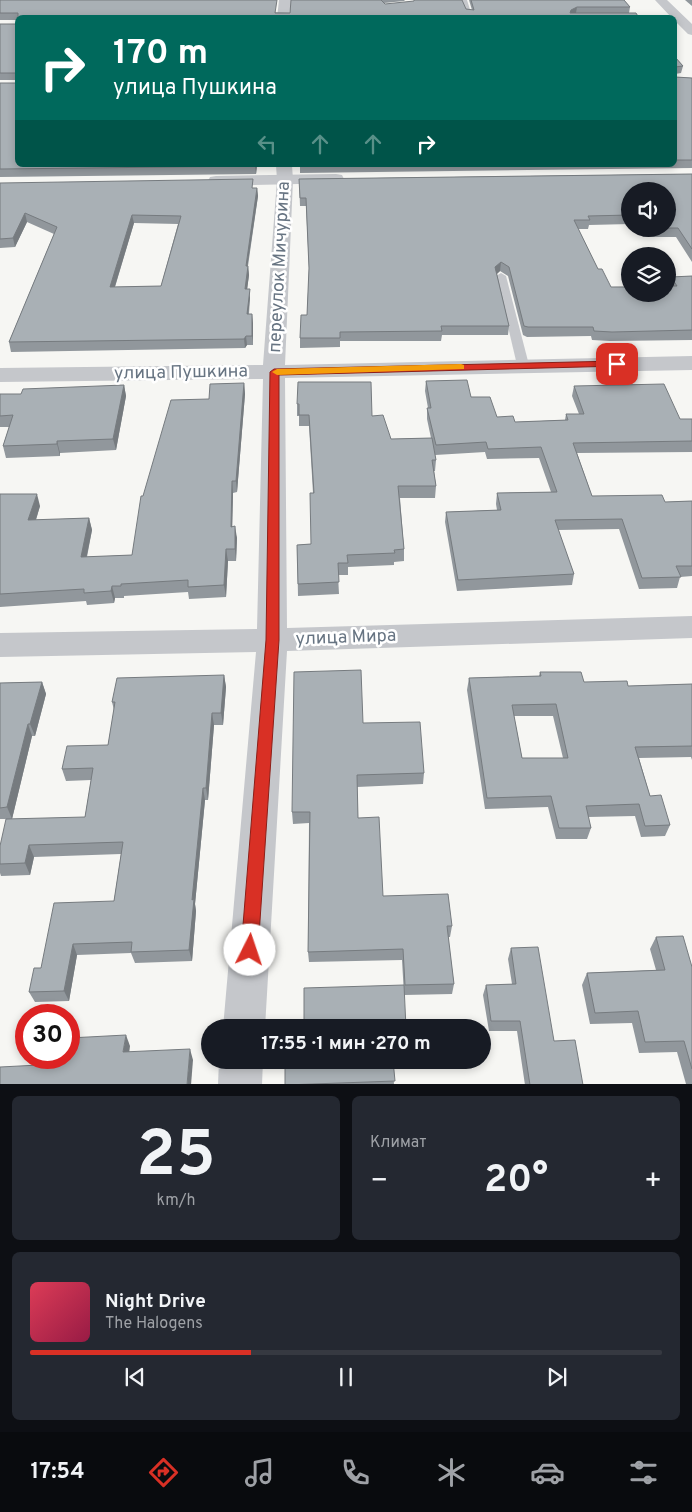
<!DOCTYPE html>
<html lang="ru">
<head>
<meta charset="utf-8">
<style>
  :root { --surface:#171b24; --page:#242831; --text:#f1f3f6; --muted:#9ea1a6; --line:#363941; --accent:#d93025 }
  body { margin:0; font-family:Overpass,sans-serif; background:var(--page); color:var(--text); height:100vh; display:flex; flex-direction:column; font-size:19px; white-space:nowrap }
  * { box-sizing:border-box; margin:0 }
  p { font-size:16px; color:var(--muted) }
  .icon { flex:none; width:28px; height:28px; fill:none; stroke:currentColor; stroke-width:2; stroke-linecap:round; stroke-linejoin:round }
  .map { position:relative; height:1084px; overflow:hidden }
  .details { display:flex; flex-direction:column; gap:12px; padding:12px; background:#0d0f14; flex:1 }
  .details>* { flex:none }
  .top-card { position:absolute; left:15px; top:15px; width:662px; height:152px; border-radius:8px; box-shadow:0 2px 8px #0003; background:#00695c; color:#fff; overflow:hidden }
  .tools { position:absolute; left:621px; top:182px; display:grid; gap:10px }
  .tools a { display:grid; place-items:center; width:55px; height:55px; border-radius:50%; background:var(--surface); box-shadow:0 2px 8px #0003; font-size:25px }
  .speed { position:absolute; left:15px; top:1004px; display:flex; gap:10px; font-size:25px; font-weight:700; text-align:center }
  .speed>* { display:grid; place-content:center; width:65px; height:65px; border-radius:50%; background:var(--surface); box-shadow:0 2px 8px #0003; line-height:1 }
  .speed .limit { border:8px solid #d22; background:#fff; color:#111 }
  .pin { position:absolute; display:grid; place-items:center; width:42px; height:42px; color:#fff; margin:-21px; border-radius:10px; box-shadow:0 2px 8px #0006 }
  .me { position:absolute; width:55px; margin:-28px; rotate:4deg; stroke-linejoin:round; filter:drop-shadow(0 0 4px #0008) }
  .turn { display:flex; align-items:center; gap:18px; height:105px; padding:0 15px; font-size:22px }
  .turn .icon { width:65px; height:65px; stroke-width:2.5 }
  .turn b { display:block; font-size:35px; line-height:42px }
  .lanes { display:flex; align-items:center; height:48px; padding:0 15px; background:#0003; justify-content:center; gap:25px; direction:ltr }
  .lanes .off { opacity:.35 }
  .big { font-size:38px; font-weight:700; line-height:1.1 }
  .details .card { flex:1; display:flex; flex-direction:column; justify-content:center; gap:8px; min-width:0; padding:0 18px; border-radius:8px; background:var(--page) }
  .details .dial { align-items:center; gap:0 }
  .dial b { font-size:65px; line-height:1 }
  .song { display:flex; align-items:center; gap:15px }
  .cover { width:60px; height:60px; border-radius:8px; background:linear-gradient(135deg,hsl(350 70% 55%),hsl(340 70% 35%)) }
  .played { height:5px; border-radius:2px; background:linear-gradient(90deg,var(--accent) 35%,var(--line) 35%) }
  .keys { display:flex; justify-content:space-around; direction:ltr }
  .heat { display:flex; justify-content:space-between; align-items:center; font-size:28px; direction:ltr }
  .details .tiles { flex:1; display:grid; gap:12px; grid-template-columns:1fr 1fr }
  .card:last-child { grid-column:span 2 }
  .trip { position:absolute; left:201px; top:1019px; width:290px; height:50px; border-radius:25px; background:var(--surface); box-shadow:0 2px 8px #0003; font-weight:700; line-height:50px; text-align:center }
  .dock { display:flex; height:80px; justify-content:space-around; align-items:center; background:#090b0e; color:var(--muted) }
  .dock .icon { width:35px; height:35px }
  .dock .selected { color:var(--accent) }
  .dock b { font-size:22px; color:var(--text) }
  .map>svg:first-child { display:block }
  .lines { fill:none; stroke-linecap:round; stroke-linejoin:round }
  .service { fill:#c5c7cb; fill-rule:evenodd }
  .minor { fill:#c5c7cb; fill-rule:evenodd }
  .tertiary { fill:#c5c7cb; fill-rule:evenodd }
  .wall { fill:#91979c; fill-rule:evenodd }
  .shaded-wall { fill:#767b7f }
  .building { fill:#a9b0b5; stroke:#767b7f; fill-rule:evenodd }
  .route { fill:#d93025; stroke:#8d1f18 }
  .slow { fill:#f59e0b }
  .labels { text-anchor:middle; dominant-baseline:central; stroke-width:5; stroke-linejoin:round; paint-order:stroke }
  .street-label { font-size:18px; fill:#677482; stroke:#fff }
</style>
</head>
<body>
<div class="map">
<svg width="692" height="1085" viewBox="0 0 692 1085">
  <rect width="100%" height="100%" fill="#f6f6f3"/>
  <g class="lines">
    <g class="service">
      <polygon points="461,0 467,0 472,16 467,15"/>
      <polygon points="501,273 506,276 529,365 527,368 519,368 517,365 496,276"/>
    </g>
    <g class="minor">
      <polygon points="279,0 291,0 289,18 277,18"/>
      <polygon points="576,15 671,15 677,18 675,21 675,18 571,18"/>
      <polygon points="276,165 292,165 293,180 285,365 692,356 692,370 285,378 287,628 692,616 692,638 287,651 265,1028 223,1028 256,652 0,657 0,633 257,629 263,379 0,382 0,368 263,365 277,180"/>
      <polygon points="219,1060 263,1060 262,1085 218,1085"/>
    </g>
    <g class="tertiary">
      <polygon points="655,0 667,0 692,24 692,35 688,34 675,21 675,18 672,18"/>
      <polygon points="336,174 342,175 344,179 342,183 216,186 210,185 208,181 210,177 216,176"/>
    </g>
  </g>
  <g class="wall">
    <polygon points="0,0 290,13 291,0 405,0 404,1 384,3 385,4 472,10 469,0 624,0 630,7 629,13 639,18 18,18 18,20 0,20"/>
    <polygon points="685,0 692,0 692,6"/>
    <rect x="0" y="24" width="18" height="56"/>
    <polygon points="675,57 683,66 681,73 675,74 675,77 692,78 692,168 300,173 300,165 675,165"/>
    <polygon points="0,83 257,165 256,174 0,177"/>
    <polygon points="692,174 692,262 676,237 643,237 638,229 668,229 668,191 630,191 630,224 589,225 588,229 578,229 598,269 611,287 670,286 671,277 692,276 692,340 610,341 592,340 591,336 527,337 523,335 508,276 500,271 497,274 509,326 508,335 442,335 441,341 340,341 340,347 300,348 300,338 307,315 309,269 306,206 300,206 299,179"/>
    <path d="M0 183 257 188 258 196 248 266 249 275 247 289 250 298 249 314H252L253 345H247L245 348 11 352 9 342 54 234 27 222 15 247 0 248ZM134 223 178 224 161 286 115 287Z"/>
    <polygon points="426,381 471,397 497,417 515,422 565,420 566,414 579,414 572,396 574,386 680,419 692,419 692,452 577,453 592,496 665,502 692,501 692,576 680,577 677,588 639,589 619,529 558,530 574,574 572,585 457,591 445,522 446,512 497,510 496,504 497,493 551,492 539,458 487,459 485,452 435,455 434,449 436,460 435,471 434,471 436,486 435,498 400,498 404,549 404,561 394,562 394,565 348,567 348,575 338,575 339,594 298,596 297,545 311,544 313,493 309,426 299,426 299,416 297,416 297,404 372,416 391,439 431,438 427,419 427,408 428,408 425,391"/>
    <polygon points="244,383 245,394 237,492 233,493 232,526 237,538 236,561 228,561 226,597 189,599 188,592 124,596 124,598 115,598 114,603 87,605 86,601 0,607 0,494 40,506 36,520 89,518 92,530 87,557 132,555 143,496 209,399"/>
    <polygon points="124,385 126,396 116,450 60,453 60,456 6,458 3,446 9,427 0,427 0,394 21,394"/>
    <path d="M540 672 584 682 628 686 692 684V760L691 757 639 758 650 796 670 825 665 836 641 837 635 816 588 817 591 828 587 839H556L548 807 485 809 467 690 469 678 539 676ZM514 716H553L563 758H522Z"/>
    <polygon points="224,675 226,687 223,725 214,725 208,800 205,800 195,904 196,911 192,961 135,963 131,953 77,955 69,1001 35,1002 29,992 41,968 114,901 121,854 34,857 30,875 1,876 0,873 0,846 85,817 91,780 66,781 62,769 108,745 114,710 112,702"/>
    <polygon points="42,682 46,694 35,736 32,736 12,819 0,819 0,683"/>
    <polygon points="363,723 424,773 423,784 357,787 358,818 383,896 452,926 450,937 448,937 454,984 452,994 404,995 402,960 309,962 308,952 309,823 293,824 292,812"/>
    <polygon points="656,937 692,967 692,1085 686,1084 677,1052 639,1053 632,1023 590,1024 582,985 587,973 656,970 650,949"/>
    <polygon points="511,948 554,1041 583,1085 525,1085 517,1031 489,1031 483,995 486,985 512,984 508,959"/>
    <polygon points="285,1060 406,1060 406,1061 393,1062 394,1085 285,1085"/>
  </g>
  <g class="shaded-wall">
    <polygon points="577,7 576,13 570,16 571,10"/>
    <polygon points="255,165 257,165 256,174"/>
    <polygon points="257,188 258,196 246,275 246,266"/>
    <polygon points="25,213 27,222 15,247 13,238"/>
    <polygon points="132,215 134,223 112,296 110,287"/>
    <polygon points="501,262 500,271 494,276 495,267"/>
    <polygon points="248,266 249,275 246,298 245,289"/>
    <polygon points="250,289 250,298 247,323 247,314"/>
    <polygon points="252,314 253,323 253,345 252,336"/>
    <polygon points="246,336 247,345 245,348 244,339"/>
    <polygon points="244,383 245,394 237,492 236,481"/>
    <polygon points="124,385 126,396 116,450 113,439"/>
    <polygon points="57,441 60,453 60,456 57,444"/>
    <polygon points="232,481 233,493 232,538 231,527"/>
    <polygon points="37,494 40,506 32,532 28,520"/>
    <polygon points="89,518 92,530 84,569 81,557"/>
    <polygon points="235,526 237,538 236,561 235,549"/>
    <polygon points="226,549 228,561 226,597 224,585"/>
    <polygon points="112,586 115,598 114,603 111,591"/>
    <polygon points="224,675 226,687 223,725 221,713"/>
    <polygon points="42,682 46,694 35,736 30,724"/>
    <polygon points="212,713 214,725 208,800 206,788"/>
    <polygon points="28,724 32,736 12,819 7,807"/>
    <polygon points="203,788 205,800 195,904 196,911 192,961 189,950 192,900"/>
    <polygon points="29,845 34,857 30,875 25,863"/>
    <polygon points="73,944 77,955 69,1001 64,991"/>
    <polygon points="126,1035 130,1046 128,1062 123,1052"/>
    <polygon points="190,1049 193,1060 191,1085 187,1085"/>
  </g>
  <g class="building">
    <polygon points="0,0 277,0 275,13 290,13 291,0 381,0 385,4 414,1 414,0 462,0 466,9 474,10 471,0 624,0 630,7 577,7 571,10 570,13 636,13 639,18 18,18 18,13 0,13"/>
    <rect x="0" y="24" width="18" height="49"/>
    <polygon points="675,57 683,66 675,67 675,77 692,78 692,160 675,160"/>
    <polygon points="0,83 18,83 18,165 255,165 255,166 0,169"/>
    <polygon points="692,174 692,249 678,228 668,228 668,191 630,191 630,215 588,216 590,220 574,220 598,269 602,269 611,287 630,287 630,294 668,294 668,286 677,286 671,277 692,276 692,330 612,332 594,331 593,327 528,327 524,326 509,267 501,262 495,267 509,326 441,326 442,331 340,332 340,338 300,338 301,315 307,315 309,268 306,198 300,198 299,179"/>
    <path d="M253 179 252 188H257L246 266H248L245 289H250L247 314H252V336H246L244 339 9 342 57 227 25 213 13 238 0 239V183ZM132 215 181 216 161 286 110 287Z"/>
    <polygon points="467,380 471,397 490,397 497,417 513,416 515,422 568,420 566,414 584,414 574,386 664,384 680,419 692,419 692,441 573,443 592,496 662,495 665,502 692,501 692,566 676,566 681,577 642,578 622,519 555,520 574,574 458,580 446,512 501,510 497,493 557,492 541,447 488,449 486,442 436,445 427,408 431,408 426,381"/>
    <polygon points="298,382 371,382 372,416 383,415 391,439 432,438 436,460 432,460 436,486 398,486 404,549 394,550 395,553 347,555 348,563 338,563 339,582 298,584 297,545 311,544 310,493 314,493 309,415 299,415 299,404 297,404"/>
    <polygon points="244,383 236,481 232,481 231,527 235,526 235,549 226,549 224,585 188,587 188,580 121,584 121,586 112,586 111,591 84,593 84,589 0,594 0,494 37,494 28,520 89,518 81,557 132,555 141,496 143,496 171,400 209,399 210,384"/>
    <polygon points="124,385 113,439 57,441 57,444 3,446 13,415 0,416 0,394 21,394 23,389"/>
    <polygon points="361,670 363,723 420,722 424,773 357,775 358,818 379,817 383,896 448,894 452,926 447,926 454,984 405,985 403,949 308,952 310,812 292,812 294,672"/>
    <path d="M540 672H581L584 682 627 681 628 686 692 684V746L635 747 650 796 661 795 670 825 645 826 639 804 586 806 591 828H559L551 796 487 798 469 678 541 676ZM556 704 568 758H522L512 705Z"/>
    <polygon points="224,675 221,713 212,713 206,788 203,788 192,900 194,899 189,950 131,952 132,942 73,944 64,991 29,992 34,968 41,968 54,903 114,901 123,842 29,845 25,863 0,864 0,846 6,819 85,817 93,768 62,769 67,746 108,745 115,702 112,702 117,678"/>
    <polygon points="42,682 30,724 28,724 7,807 0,808 0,683"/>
    <polygon points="683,936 692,967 692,1069 684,1041 645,1042 638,1011 595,1013 587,973 665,970 656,937"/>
    <polygon points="538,947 554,1041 575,1040 583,1085 530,1085 520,1021 491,1021 486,985 516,984 511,948"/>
    <polygon points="404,985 406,1028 304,1028 304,988"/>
    <polygon points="126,1035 123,1052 190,1049 187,1085 0,1085 0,1067 39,1065 40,1058 69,1058 69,1038"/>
    <polygon points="285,1060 393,1060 395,1081 285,1085"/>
  </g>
  <polygon class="route" points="617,361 620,362 620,366 279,375 279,640 258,950 255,956 250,958 244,956 241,950 266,640 270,372 274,369"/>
  <polygon class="slow" points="461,364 464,365 464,369 277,375 272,372 277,369"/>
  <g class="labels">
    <g class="street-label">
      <text transform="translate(280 267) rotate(-87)">переулок Мичурина</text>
      <text transform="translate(181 373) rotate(-1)">улица Пушкина</text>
      <text transform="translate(346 638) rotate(-2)">улица Мира</text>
    </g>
  </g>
</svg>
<div class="tools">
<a><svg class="icon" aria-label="sound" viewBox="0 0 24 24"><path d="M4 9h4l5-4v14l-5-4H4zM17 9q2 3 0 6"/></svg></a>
<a><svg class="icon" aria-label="layers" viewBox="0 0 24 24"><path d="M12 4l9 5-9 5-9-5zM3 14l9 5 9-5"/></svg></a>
</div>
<div class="speed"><div class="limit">30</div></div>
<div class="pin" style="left:617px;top:364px;background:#d93025"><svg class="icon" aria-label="arrive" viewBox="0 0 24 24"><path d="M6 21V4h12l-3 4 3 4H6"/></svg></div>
<svg class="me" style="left:250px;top:950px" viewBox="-20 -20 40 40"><circle r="19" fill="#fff"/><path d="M0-13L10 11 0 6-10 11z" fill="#d93025"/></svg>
<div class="trip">17:55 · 1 мин · 270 m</div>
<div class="top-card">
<div class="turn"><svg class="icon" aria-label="right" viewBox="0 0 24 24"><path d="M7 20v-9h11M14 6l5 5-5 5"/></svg><div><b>170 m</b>улица Пушкина</div></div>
<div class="lanes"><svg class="icon off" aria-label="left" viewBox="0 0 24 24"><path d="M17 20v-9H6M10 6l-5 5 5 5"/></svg><svg class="icon off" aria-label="ahead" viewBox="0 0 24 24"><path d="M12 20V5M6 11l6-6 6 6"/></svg><svg class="icon off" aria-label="ahead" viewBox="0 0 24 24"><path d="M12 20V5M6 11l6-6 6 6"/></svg><svg class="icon" aria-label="right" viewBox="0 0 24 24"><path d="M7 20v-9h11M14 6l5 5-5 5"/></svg></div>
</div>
</div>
<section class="details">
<div class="tiles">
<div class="card dial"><b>25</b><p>km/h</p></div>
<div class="card"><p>Климат</p>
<div class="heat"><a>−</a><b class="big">20°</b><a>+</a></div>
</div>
<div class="card">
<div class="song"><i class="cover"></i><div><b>Night Drive</b><p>The Halogens</p></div></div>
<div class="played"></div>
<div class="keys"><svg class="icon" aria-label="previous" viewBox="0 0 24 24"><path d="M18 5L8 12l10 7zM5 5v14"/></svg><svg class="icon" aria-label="pause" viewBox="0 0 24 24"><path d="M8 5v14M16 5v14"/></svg><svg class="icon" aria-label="next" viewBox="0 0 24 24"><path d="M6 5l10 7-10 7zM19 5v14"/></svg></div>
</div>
</div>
</section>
<nav class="dock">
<b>17:54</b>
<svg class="icon selected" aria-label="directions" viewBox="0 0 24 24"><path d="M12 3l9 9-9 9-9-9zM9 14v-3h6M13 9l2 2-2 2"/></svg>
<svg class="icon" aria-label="music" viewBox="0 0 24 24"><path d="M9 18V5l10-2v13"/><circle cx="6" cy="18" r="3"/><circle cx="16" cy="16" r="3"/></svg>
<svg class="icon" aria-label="phone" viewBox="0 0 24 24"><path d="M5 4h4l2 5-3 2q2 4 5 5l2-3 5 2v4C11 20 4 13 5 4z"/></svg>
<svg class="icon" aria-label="climate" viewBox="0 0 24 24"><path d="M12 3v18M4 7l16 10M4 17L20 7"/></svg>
<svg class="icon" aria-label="car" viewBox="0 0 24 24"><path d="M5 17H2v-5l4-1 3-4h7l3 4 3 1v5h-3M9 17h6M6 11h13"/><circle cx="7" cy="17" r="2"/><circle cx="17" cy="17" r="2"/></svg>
<svg class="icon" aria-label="filters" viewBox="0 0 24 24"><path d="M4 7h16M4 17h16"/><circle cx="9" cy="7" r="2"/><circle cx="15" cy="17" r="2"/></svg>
</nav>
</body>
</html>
